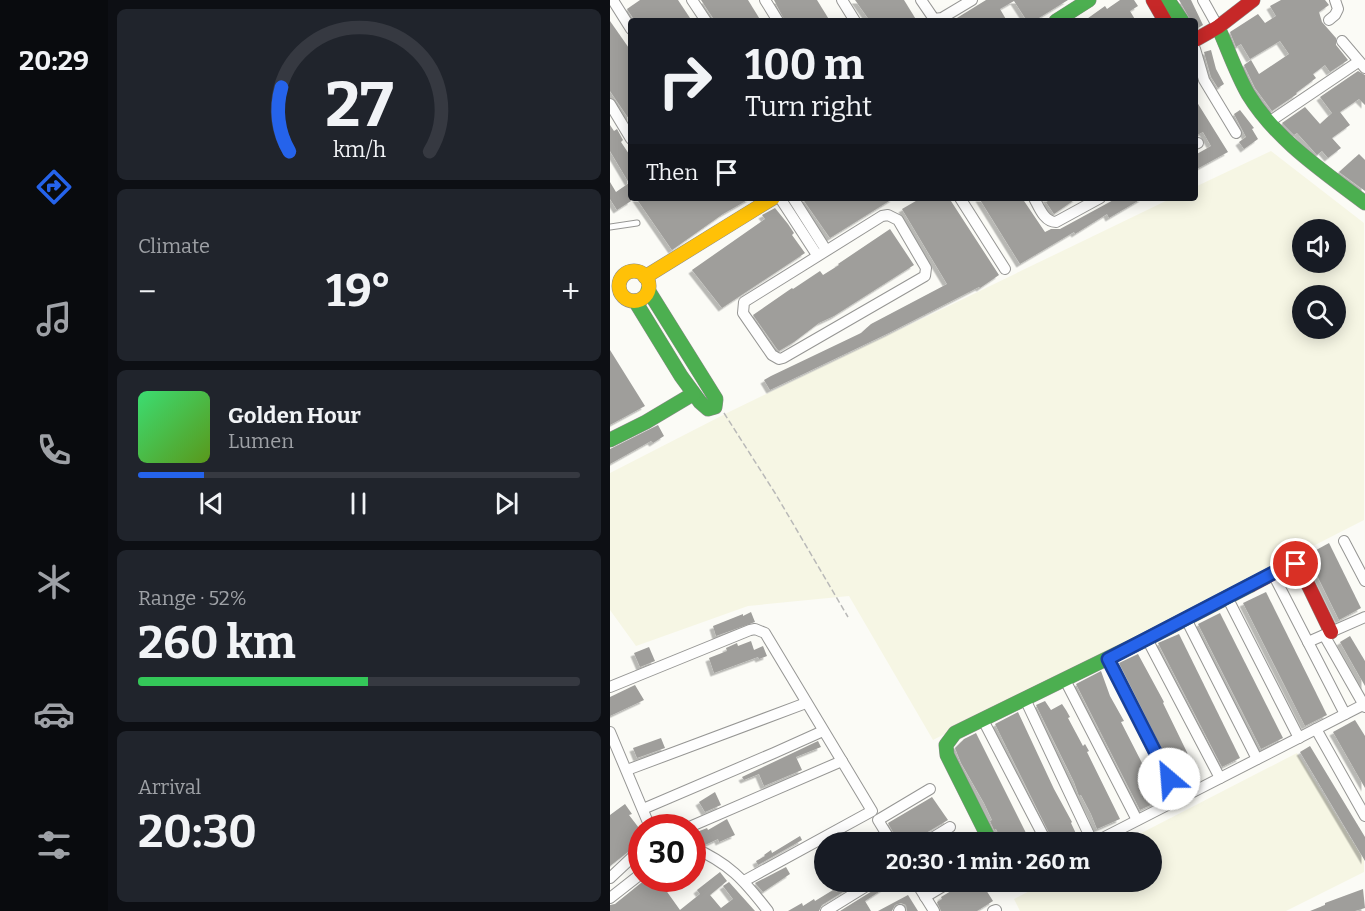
<!DOCTYPE html>
<html lang="en">
<head>
<meta charset="utf-8">
<style>
  :root { --surface:#171b24; --page:#20242c; --text:#f1f3f6; --muted:#9ea1a6; --line:#363941; --accent:#2563eb }
  body { margin:0; font-family:Bitter,serif; background:var(--page); color:var(--text); height:100vh; display:flex; flex-direction:column; font-size:22px; white-space:nowrap }
  * { box-sizing:border-box; margin:0 }
  p { font-size:20px; color:var(--muted) }
  .icon { flex:none; width:33px; height:33px; fill:none; stroke:currentColor; stroke-width:2; stroke-linecap:round; stroke-linejoin:round }
  .map { position:relative; flex:1; overflow:hidden }
  .sheet { display:flex; flex-direction:column; gap:9px; padding:9px; background:#0d0f14; width:502px }
  .sheet>* { flex:none }
  .hud { position:absolute; left:18px; top:18px; width:570px; height:183px; border-radius:6px; box-shadow:0 3px 15px #0003; background:#171b24; color:var(--text); overflow:hidden }
  .fabs { position:absolute; left:682px; top:219px; display:grid; gap:12px }
  .fabs a { display:grid; place-items:center; width:54px; height:54px; border-radius:50%; background:var(--surface); box-shadow:0 3px 15px #0003; font-size:30px }
  .speed { position:absolute; left:18px; top:814px; display:flex; gap:12px; font-size:30px; font-weight:700; text-align:center }
  .speed>* { display:grid; place-content:center; width:78px; height:78px; border-radius:50%; background:var(--surface); box-shadow:0 3px 15px #0003; line-height:1 }
  .speed .limit { border:9px solid #d22; background:#fff; color:#111 }
  .pin { position:absolute; display:grid; place-items:center; width:51px; height:51px; color:#fff; margin:-26px; border:3px solid #fff; border-radius:50%; box-shadow:0 2px 6px #0007 }
  .me { position:absolute; width:66px; margin:-33px; rotate:333deg; stroke-linejoin:round; filter:drop-shadow(0 0 4px #0008) }
  .turn { display:flex; align-items:center; gap:21px; height:126px; padding:0 18px; font-size:27px }
  .turn .icon { width:78px; height:78px; stroke-width:2.5 }
  .turn b { display:block; font-size:42px; line-height:51px }
  .then { display:flex; align-items:center; height:57px; padding:0 18px; background:#0003; gap:12px; font-size:22px }
  .big { font-size:45px; font-weight:700; line-height:1.1 }
  .sheet .tile { flex:1; display:flex; flex-direction:column; justify-content:center; gap:9px; min-width:0; padding:0 21px; border-radius:9px; background:var(--page) }
  .sheet .dial { align-items:center; gap:0 }
  .dial svg { height:156px; overflow:visible; fill:none; stroke:var(--line); stroke-width:7; stroke-linecap:round; text-anchor:middle }
  .dial text { fill:var(--text); stroke:none }
  .song { display:flex; align-items:center; gap:18px }
  .cover { width:72px; height:72px; border-radius:9px; background:linear-gradient(135deg,hsl(140 70% 55%),hsl(90 70% 35%)) }
  .played { height:6px; border-radius:3px; background:linear-gradient(90deg,var(--accent) 15%,var(--line) 15%) }
  .keys { display:flex; justify-content:space-around; direction:ltr }
  .heat { display:flex; justify-content:space-between; align-items:center; font-size:33px; direction:ltr }
  .charge { height:9px; border-radius:4px; background:linear-gradient(90deg,#34c759 52%,var(--line) 0) }
  .trip { position:absolute; left:204px; top:832px; width:348px; height:60px; border-radius:30px; background:var(--surface); box-shadow:0 3px 15px #0003; font-weight:700; line-height:60px; text-align:center }
  main { display:flex; flex:1; min-height:0 }
  .tabs { display:flex; flex-direction:column; width:108px; justify-content:space-around; align-items:center; background:#090b0e; color:var(--muted) }
  .tabs .icon { width:42px; height:42px }
  .tabs .active { color:var(--accent) }
  .tabs b { font-size:27px; color:var(--text) }
  .map>svg:first-child { display:block }
  .farmland { fill:#f6f6e4; fill-rule:evenodd }
  .building { fill:#9f9e9b; filter:url(#shadow) }
  .lines { fill:none; stroke-linecap:round; stroke-linejoin:round }
  .lane-casing { stroke:#969694; stroke-width:7 }
  .street-casing { stroke:#969694; stroke-width:12 }
  .fast-casing { stroke:#8c8c8a; stroke-width:15 }
  .slow-casing { stroke:#8c8c8a; stroke-width:15 }
  .jam-casing { stroke:#8c8c8a; stroke-width:15 }
  .path { stroke:#b9b9b8; stroke-width:1.5; stroke-dasharray:6 3; stroke-linecap:butt }
  .lane { stroke:#fefefe; stroke-width:5 }
  .street { stroke:#fefefe; stroke-width:10 }
  .fast { stroke:#4caf50; stroke-width:14 }
  .slow { stroke:#ffc107; stroke-width:14 }
  .jam { stroke:#c62828; stroke-width:14 }
  .route-casing { stroke:#184099; stroke-width:15 }
  .route { stroke:#2563eb; stroke-width:10 }
</style>
</head>
<body>
<main>
<nav class="tabs">
<b>20:29</b>
<svg class="icon active" aria-label="directions" viewBox="0 0 24 24"><path d="M12 3l9 9-9 9-9-9zM9 14v-3h6M13 9l2 2-2 2"/></svg>
<svg class="icon" aria-label="music" viewBox="0 0 24 24"><path d="M9 18V5l10-2v13"/><circle cx="6" cy="18" r="3"/><circle cx="16" cy="16" r="3"/></svg>
<svg class="icon" aria-label="phone" viewBox="0 0 24 24"><path d="M5 4h4l2 5-3 2q2 4 5 5l2-3 5 2v4C11 20 4 13 5 4z"/></svg>
<svg class="icon" aria-label="climate" viewBox="0 0 24 24"><path d="M12 3v18M4 7l16 10M4 17L20 7"/></svg>
<svg class="icon" aria-label="car" viewBox="0 0 24 24"><path d="M5 17H2v-5l4-1 3-4h7l3 4 3 1v5h-3M9 17h6M6 11h13"/><circle cx="7" cy="17" r="2"/><circle cx="17" cy="17" r="2"/></svg>
<svg class="icon" aria-label="filters" viewBox="0 0 24 24"><path d="M4 7h16M4 17h16"/><circle cx="9" cy="7" r="2"/><circle cx="15" cy="17" r="2"/></svg>
</nav>
<section class="sheet">
<div class="tile dial"><svg viewBox="0 0 100 80">
<path d="M14 69A42 42 0 1 1 86 69"/>
<path d="M14 69A42 42 0 0 1 10 36" stroke="#2563eb"/>
<text x="50" y="56" font-size="32" font-weight="700">27</text>
<text x="50" y="72" font-size="11">km/h</text>
</svg></div>
<div class="tile"><p>Climate</p>
<div class="heat"><a>−</a><b class="big">19°</b><a>+</a></div>
</div>
<div class="tile">
<div class="song"><i class="cover"></i><div><b>Golden Hour</b><p>Lumen</p></div></div>
<div class="played"></div>
<div class="keys"><svg class="icon" aria-label="previous" viewBox="0 0 24 24"><path d="M18 5L8 12l10 7zM5 5v14"/></svg><svg class="icon" aria-label="pause" viewBox="0 0 24 24"><path d="M8 5v14M16 5v14"/></svg><svg class="icon" aria-label="next" viewBox="0 0 24 24"><path d="M6 5l10 7-10 7zM19 5v14"/></svg></div>
</div>
<div class="tile"><p>Range · 52%</p><b class="big">260 km</b><div class="charge"></div></div>
<div class="tile"><p>Arrival</p><b class="big">20:30</b></div>
</section>
<div class="map">
<svg width="755" height="911" viewBox="0 0 755 911">
  <defs>
    <filter id="shadow"><feDropShadow dx="-3.5" dy="3.5" stdDeviation="0" flood-color="#0004"/></filter>
  </defs>
  <rect width="100%" height="100%" fill="#fbfbf6"/>
  <g class="farmland">
    <path d="M661 151 754 223V520L323 740 239 596 138 606 26 646 0 610V473L119 412 562 198H585V187ZM693 230H726V262H693ZM693 296H726V328H693Z"/>
    <polygon points="687,753 754,860 754,872 676,911 410,911 404,899 437,882 542,882 542,843 512,843"/>
  </g>
  <g class="building">
    <polygon points="30,0 68,0 82,21 25,21 17,9"/>
    <polygon points="91,0 138,0 151,21 105,21"/>
    <polygon points="164,0 207,0 220,21 175,21"/>
    <polygon points="245,0 294,0 307,21 260,21"/>
    <polygon points="376,0 458,0 424,21 417,21 404,1 390,9 397,21 342,21"/>
    <polygon points="510,0 524,0 528,6 520,11 526,21 510,21 508,18 503,21 474,21 495,6 497,9"/>
    <polygon points="569,0 581,0 593,25 585,30 585,21 581,21"/>
    <polygon points="671,0 715,0 719,5 709,12 712,22 726,38 726,45 738,60 720,72 715,65 703,74 706,78 686,93 687,94 662,111 645,88 634,65 641,60 649,74 679,54 670,41 640,59 631,44 626,47 620,32 648,14 655,23 666,16 660,6"/>
    <polygon points="0,21 21,51 21,122 0,91"/>
    <polygon points="601,50 606,69 614,84 608,88 601,77 594,52"/>
    <polygon points="748,71 755,75 755,105 749,99 730,112 740,125 722,138 731,148 718,158 712,151 707,155 687,133 684,135 672,123 695,107 710,124 722,113 710,97"/>
    <polygon points="585,99 618,152 585,170 585,155 601,146 593,132 585,136"/>
    <polygon points="630,110 644,128 642,129 648,139 634,149 629,142 636,137 624,114"/>
    <polygon points="0,125 4,131 7,129 13,140 11,142 21,157 21,201 7,210 0,199 0,182 6,192 19,183 0,151"/>
    <polygon points="749,154 755,160 755,191 729,172"/>
    <polygon points="26,198 141,198 113,214 62,250"/>
    <polygon points="192,198 284,198 220,238"/>
    <polygon points="311,198 339,198 389,275 370,288 369,287 279,333 160,390 154,380 161,376 251,333 261,324 337,284 292,209"/>
    <polygon points="369,198 412,198 435,232 441,229 450,229 507,198 533,198 499,218 497,214 465,234 464,232 410,264"/>
    <polygon points="436,198 467,198 444,214 436,202 438,201"/>
    <polygon points="165,208 178,224 184,233 182,235 195,253 112,308 82,270 155,219 152,215"/>
    <polygon points="280,229 304,265 224,316 209,323 184,342 169,351 167,349 143,315 182,288 183,289 210,271 213,275 229,265 228,264"/>
    <polygon points="0,350 35,406 0,425"/>
    <polygon points="48,425 54,436 43,443 41,441 0,464 0,449"/>
    <polygon points="719,543 751,608 729,620 697,555"/>
    <polygon points="656,592 717,715 695,726 633,603"/>
    <polygon points="141,612 145,622 106,636 103,626 133,614 133,616"/>
    <polygon points="610,613 673,738 651,749 588,624"/>
    <polygon points="569,634 630,758 612,767 548,643"/>
    <polygon points="740,636 755,661 755,686 730,642"/>
    <polygon points="141,641 144,650 153,646 157,656 149,659 148,657 104,673 99,658 117,651 116,648 127,643 128,646"/>
    <polygon points="39,647 45,661 30,667 24,653"/>
    <polygon points="528,654 554,702 553,703 590,779 571,787 509,663"/>
    <polygon points="491,671 500,696 514,721 511,722 551,800 530,810 466,684"/>
    <polygon points="25,685 34,700 0,716 0,697"/>
    <polygon points="435,701 441,710 452,704 456,710 460,717 458,718 473,746 475,744 479,751 477,752 510,819 487,829 481,814 471,795 469,796 464,782 426,705"/>
    <polygon points="408,712 444,789 462,822 461,823 469,840 464,843 444,843 385,724"/>
    <polygon points="745,720 755,736 755,788 723,732"/>
    <polygon points="366,733 416,833 414,834 419,843 393,843 386,829 384,830 380,821 382,820 374,803 351,763 345,748 354,739"/>
    <polygon points="51,738 55,748 27,758 23,748"/>
    <polygon points="208,741 211,747 186,757 192,770 154,786 149,774 134,780 132,777"/>
    <polygon points="700,746 755,837 755,861 690,752"/>
    <polygon points="105,792 111,805 95,812 89,802"/>
    <polygon points="322,797 338,820 299,843 289,843 278,823"/>
    <polygon points="15,804 22,814 19,815 32,832 32,841 0,866 0,815"/>
    <polygon points="117,819 125,835 109,842 108,839 95,845 92,843 87,832 97,828 98,830"/>
    <polygon points="190,836 192,840 148,865 146,861 155,856 154,855 161,850 162,853"/>
    <polygon points="176,867 180,874 153,892 145,883"/>
    <polygon points="110,872 117,881 100,895 111,908 123,899 113,886 119,882 145,911 0,911 0,905 5,904 36,879 68,879 55,889 70,910 90,894 87,890"/>
    <polygon points="236,882 249,882 212,905 209,911 178,911 192,903 193,906 204,899 205,901"/>
    <polygon points="270,882 284,882 255,901 261,911 230,911 267,888"/>
    <polygon points="356,882 371,882 383,901 367,911 331,911 327,902 332,899 331,897"/>
    <polygon points="753,889 755,908 745,911 700,911 715,905 715,903"/>
    <polygon points="298,895 308,911 297,911 296,905 291,903 285,905 282,911 268,911"/>
  </g>
  <g class="lines">
    <defs>
      <polyline id="lane" points="0,227 27,223"/>
      <g id="street">
        <polyline points="82,0 96,21"/>
        <polyline points="155,0 168,21"/>
        <polyline points="232,0 245,21"/>
        <polyline points="311,0 324,19 332,18 362,0"/>
        <polyline points="593,0 608,27"/>
        <polyline points="4,2 21,29"/>
        <polyline points="719,20 725,15 728,9 725,0"/>
        <polyline points="732,41 755,68"/>
        <polyline points="585,49 594,80 626,133"/>
        <polyline points="0,104 21,139"/>
        <polyline points="659,122 748,62"/>
        <polyline points="585,144 588,143"/>
        <polyline points="170,198 207,255"/>
        <polyline points="183,198 216,250"/>
        <polyline points="350,198 395,269"/>
        <path d="M424 198C429 207 434 222 446 222L490 198"/>
        <polygon points="278,215 288,220 316,268 315,276 173,358 169,359 162,355 133,313 134,302 272,216"/>
        <polyline points="734,541 755,581"/>
        <polyline points="663,574 735,714"/>
        <polyline points="617,597 689,738"/>
        <polyline points="576,619 647,759"/>
        <polyline points="714,635 755,707"/>
        <polyline points="537,639 610,778"/>
        <polyline points="698,642 755,617"/>
        <polyline points="498,659 569,799"/>
        <polyline points="455,680 527,820"/>
        <polyline points="0,687 140,630 145,629 155,633 262,811 134,881"/>
        <polyline points="415,699 483,843"/>
        <polyline points="373,720 437,843"/>
        <polyline points="706,729 755,816"/>
        <polyline points="0,732 37,820 44,828"/>
        <polyline points="17,770 196,703"/>
        <polyline points="33,809 164,753 213,731"/>
        <polyline points="77,828 232,761"/>
        <polyline points="282,843 268,820 320,789"/>
        <polyline points="314,843 340,827"/>
        <polyline points="483,843 753,705"/>
        <path d="M82 847C119 863 134 880 158 911"/>
        <polyline points="0,878 32,848"/>
        <polyline points="306,882 324,911"/>
        <polyline points="315,897 340,882"/>
        <polyline points="0,898 32,873"/>
        <polyline points="216,911 263,882"/>
        <polyline points="289,911 290,910"/>
        <polyline points="383,911 386,910"/>
      </g>
      <g id="fast">
        <polyline points="558,0 572,21"/>
        <polyline points="446,21 479,0"/>
        <path d="M608 27C618 49 626 73 638 94 666 140 713 171 755 203"/>
        <polyline points="25,301 71,376 90,402 98,409 105,407 106,399 38,290"/>
        <polyline points="0,440 36,422 83,394"/>
        <polyline points="381,843 337,755 336,745 345,733 537,639 641,585"/>
      </g>
      <g id="slow">
        <circle cx="24" cy="286" r="15"/>
        <polyline points="35,277 163,198"/>
      </g>
      <g id="jam">
        <polyline points="543,0 555,21"/>
        <polyline points="585,40 608,27 643,0"/>
        <polyline points="641,585 683,563 690,568 721,632"/>
      </g>
    </defs>
    <use href="#lane" class="lane-casing"/>
    <use href="#street" class="street-casing"/>
    <use href="#fast" class="fast-casing"/>
    <use href="#slow" class="slow-casing"/>
    <use href="#jam" class="jam-casing"/>
    <polyline class="path" points="114,413 165,493 238,617"/>
    <use href="#lane" class="lane"/>
    <use href="#street" class="street"/>
    <use href="#fast" class="fast"/>
    <use href="#slow" class="slow"/>
    <use href="#jam" class="jam"/>
  </g>
  <g class="lines">
    <defs>
      <polyline id="route" points="559,779 498,659 663,573 683,564 686,564"/>
    </defs>
    <use href="#route" class="route-casing"/>
    <use href="#route" class="route"/>
  </g>
</svg>
<div class="fabs">
<a><svg class="icon" aria-label="sound" viewBox="0 0 24 24"><path d="M4 9h4l5-4v14l-5-4H4zM17 9q2 3 0 6"/></svg></a>
<a><svg class="icon" aria-label="search" viewBox="0 0 24 24"><circle cx="10" cy="10" r="6"/><path d="M15 15l6 6"/></svg></a>
</div>
<div class="speed"><div class="limit">30</div></div>
<div class="pin" style="left:686px;top:564px;background:#d93025"><svg class="icon" aria-label="arrive" viewBox="0 0 24 24"><path d="M6 21V4h12l-3 4 3 4H6"/></svg></div>
<svg class="me" style="left:559px;top:779px" viewBox="-20 -20 40 40"><circle r="19" fill="#fff"/><path d="M0-13L10 11 0 6-10 11z" fill="#2563eb"/></svg>
<div class="trip">20:30 · 1 min · 260 m</div>
<div class="hud">
<div class="turn"><svg class="icon" aria-label="right" viewBox="0 0 24 24"><path d="M7 20v-9h11M14 6l5 5-5 5"/></svg><div><b>100 m</b>Turn right</div></div>
<div class="then">Then<svg class="icon" aria-label="arrive" viewBox="0 0 24 24"><path d="M6 21V4h12l-3 4 3 4H6"/></svg></div>
</div>
</div>
</main>
</body>
</html>
